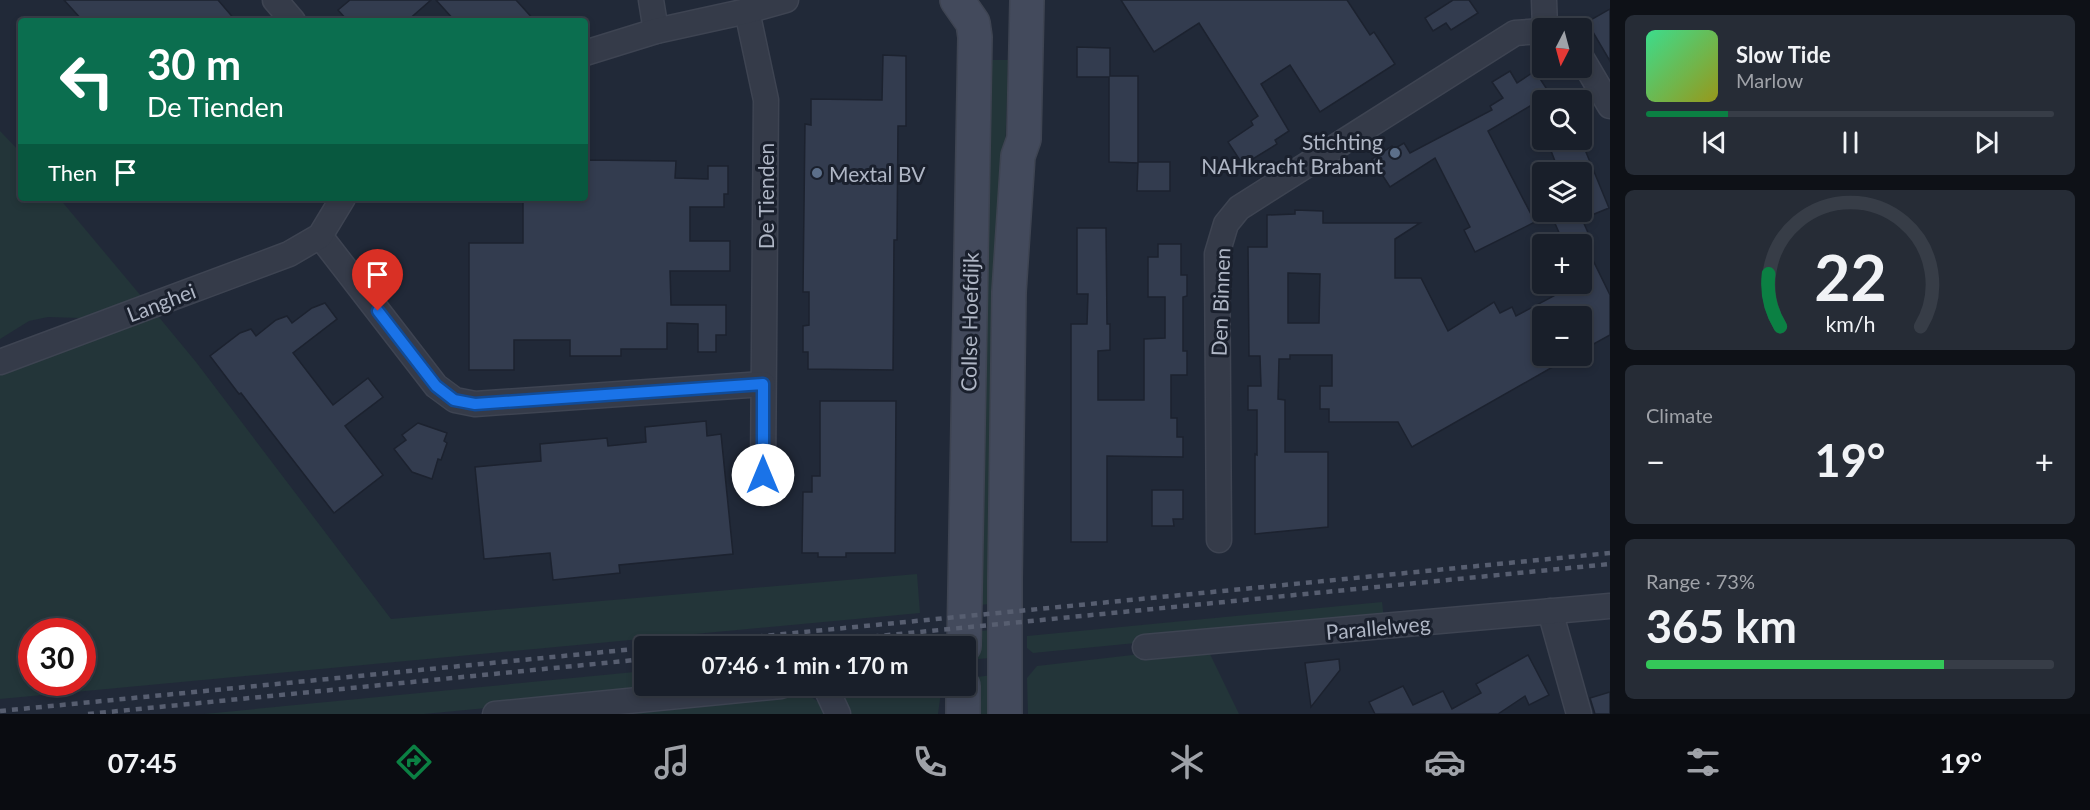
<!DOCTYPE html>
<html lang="en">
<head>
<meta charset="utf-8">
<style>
  :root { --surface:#191f2a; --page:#262c36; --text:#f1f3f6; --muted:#9fa2a8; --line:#373d47; --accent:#0b8043 }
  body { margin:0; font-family:Lato,sans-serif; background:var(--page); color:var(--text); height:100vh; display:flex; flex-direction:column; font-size:22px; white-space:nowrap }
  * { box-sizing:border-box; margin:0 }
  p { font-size:20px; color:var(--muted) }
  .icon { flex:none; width:33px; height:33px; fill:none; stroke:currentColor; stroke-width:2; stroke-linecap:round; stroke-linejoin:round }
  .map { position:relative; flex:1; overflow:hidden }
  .details { display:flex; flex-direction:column; gap:15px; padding:15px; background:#0e1117; width:480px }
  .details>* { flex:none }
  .top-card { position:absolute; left:18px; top:18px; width:570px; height:183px; border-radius:6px; box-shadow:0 3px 9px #0003,0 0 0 2px var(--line); background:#0b6e4f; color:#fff; overflow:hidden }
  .needle { width:39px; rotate:186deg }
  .buttons { position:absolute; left:1532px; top:18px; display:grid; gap:12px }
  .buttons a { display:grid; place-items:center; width:60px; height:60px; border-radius:6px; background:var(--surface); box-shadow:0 3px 9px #0003,0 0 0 2px var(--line); font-size:30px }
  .speed { position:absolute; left:18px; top:618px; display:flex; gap:12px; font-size:30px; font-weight:700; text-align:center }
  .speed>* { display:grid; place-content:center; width:78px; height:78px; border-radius:50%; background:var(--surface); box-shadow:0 3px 9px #0003,0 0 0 2px var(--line); line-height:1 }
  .speed .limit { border:9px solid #d22; background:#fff; color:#111 }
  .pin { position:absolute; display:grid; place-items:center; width:51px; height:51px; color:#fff; margin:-62px -26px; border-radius:50% 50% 50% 0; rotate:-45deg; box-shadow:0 0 6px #0007 }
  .pin .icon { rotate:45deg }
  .me { position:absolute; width:66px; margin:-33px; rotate:0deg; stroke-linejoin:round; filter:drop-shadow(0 0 4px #0008) }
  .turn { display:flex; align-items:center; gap:21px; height:126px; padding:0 30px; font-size:27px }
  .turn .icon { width:78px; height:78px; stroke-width:2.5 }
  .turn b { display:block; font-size:42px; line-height:51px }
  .then { display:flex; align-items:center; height:57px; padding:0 30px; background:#0003; gap:12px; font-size:22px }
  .big { font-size:45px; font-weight:700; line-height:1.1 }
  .details .card { flex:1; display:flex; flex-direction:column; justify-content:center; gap:9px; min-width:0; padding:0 21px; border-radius:9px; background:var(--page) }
  .details .dial { align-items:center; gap:0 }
  .dial svg { height:156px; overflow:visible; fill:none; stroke:var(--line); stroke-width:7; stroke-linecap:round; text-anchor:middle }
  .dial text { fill:var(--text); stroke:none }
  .song { display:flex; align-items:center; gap:18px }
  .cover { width:72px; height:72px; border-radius:9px; background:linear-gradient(135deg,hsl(150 70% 55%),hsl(60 70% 35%)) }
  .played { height:6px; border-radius:3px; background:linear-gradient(90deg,var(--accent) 20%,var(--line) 20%) }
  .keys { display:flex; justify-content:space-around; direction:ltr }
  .heat { display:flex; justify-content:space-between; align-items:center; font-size:33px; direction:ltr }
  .charge { height:9px; border-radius:4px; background:linear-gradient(90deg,#34c759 73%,var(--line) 0) }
  .trip { position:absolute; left:634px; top:636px; width:342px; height:60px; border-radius:6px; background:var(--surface); box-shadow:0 3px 9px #0003,0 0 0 2px var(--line); font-weight:700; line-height:60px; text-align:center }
  .tab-bar { display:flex; height:96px; justify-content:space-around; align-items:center; background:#0a0c11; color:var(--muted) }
  .tab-bar .icon { width:42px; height:42px }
  .tab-bar .on { color:var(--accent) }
  .tab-bar b { font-size:27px; color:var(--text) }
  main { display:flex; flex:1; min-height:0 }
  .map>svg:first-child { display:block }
  .green { fill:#233539; fill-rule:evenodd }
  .building { fill:#333c4f; stroke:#1c222f; stroke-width:1.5; fill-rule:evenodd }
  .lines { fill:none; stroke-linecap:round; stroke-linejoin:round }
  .street-casing { stroke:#3e4452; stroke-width:27 }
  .secondary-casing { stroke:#3e4452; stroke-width:36 }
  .street { stroke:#353b49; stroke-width:24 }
  .secondary { stroke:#434a5c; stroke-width:33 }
  .rail { stroke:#575e70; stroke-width:4.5; stroke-dasharray:6 6; stroke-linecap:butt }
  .route-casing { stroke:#114b97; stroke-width:15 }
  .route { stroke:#1a73e8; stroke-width:10 }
  .service-dot { fill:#5c6f8a; stroke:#1a202d; stroke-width:2 }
  .labels { text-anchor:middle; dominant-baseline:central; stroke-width:6; stroke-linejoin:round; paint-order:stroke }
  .poi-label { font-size:21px; fill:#afb6c5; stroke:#1a202d; text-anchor:end }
  .street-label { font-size:21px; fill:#afb6c5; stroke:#1a202d }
</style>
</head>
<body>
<main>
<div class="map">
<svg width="1610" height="714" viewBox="0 0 1610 714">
  <rect width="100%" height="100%" fill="#212938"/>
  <g class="green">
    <polygon points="983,60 1008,60 991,604 978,605"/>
    <polygon points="0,131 21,153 21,198 59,198 141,296 80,318 48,317 29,321 0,339"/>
    <path d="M158 316 196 362 391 619 917 574 920 613 0 699V372ZM32 632H82V682H32Z"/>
    <polygon points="1382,602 1384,619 1033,653 1027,648 1027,636"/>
    <polygon points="992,630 990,658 978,659 978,631"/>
    <polygon points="944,638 944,646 868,646"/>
    <polygon points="1208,650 1239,714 1028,714 1027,678 1037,666 1141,654"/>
    <polygon points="645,671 645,686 716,686 424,714 204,714"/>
    <polygon points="992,675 1000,714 970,714 970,678"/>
    <polygon points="892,686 935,686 936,692 941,692 938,714 845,714 840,690"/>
    <path d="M786 691C808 694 816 697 830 714H623L698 707V700Z"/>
  </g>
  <g class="building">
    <polygon points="64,0 218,0 236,21 83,21"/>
    <polygon points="350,0 431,0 407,21 348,21 338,10"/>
    <polygon points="436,0 516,0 535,21 455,21"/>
    <polygon points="1121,0 1347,0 1370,35 1374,32 1395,64 1320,112 1290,65 1261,84 1289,131 1275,140 1277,144 1243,165 1228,142 1253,125 1251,121 1258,116 1199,23 1154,52"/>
    <polygon points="1453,0 1469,0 1478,13 1451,30 1446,23 1433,31 1425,18"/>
    <polygon points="1610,9 1610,61 1587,22"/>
    <polygon points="1077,47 1110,48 1110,76 1138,76 1138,162 1170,162 1170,191 1137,191 1138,163 1109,162 1109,77 1077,77"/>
    <polygon points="883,55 906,56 906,126 898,126 897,240 894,240 893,370 808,369 808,352 803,352 803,326 809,325 809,292 803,292 805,124 811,125 811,99 882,100"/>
    <polygon points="1510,71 1517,83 1535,71 1550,94 1488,131 1535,222 1475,252 1464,230 1470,227 1435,158 1390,187 1372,159 1392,146 1394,149 1404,143 1410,153 1492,110 1490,106 1503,98 1492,82"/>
    <path d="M1547 140H1581L1609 208 1582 219 1593 244H1585L1610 295V335L1581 351V316H1542V356H1572L1412 447 1398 422H1329V409H1320V386H1332V355H1290V359H1279L1278 399 1285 400V452H1328V527L1255 534V454L1257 455V410H1248V386H1261L1260 356H1249L1248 247H1267V215L1295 214V210L1323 211V223H1420L1395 239V278H1421L1448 331 1494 302 1500 313 1512 307 1516 316 1576 284H1581V244H1564L1550 212H1579L1581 216V172H1559ZM1288 273 1320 274 1319 323H1288Z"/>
    <polygon points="585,160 676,161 675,178 708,179 708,166 728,166 728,194 724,194 724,207 690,207 690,241 730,241 730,271 670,271 671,305 726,305 726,335 716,335 716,352 698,352 698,324 667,323 667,349 621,349 621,356 570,356 570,340 514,340 514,370 469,370 469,243 523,243 523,199 585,198"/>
    <polygon points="1077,228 1106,228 1107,324 1110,324 1110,350 1098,351 1098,400 1144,400 1144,339 1165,338 1165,297 1148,297 1148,257 1158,257 1158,244 1181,244 1181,275 1187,275 1187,296 1183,297 1183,351 1187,351 1187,375 1171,375 1171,418 1177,418 1177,437 1183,437 1183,457 1107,456 1107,542 1071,542 1071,324 1087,324 1088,294 1077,294"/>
    <polygon points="325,303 337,319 293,353 333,405 368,378 383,397 345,426 383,475 334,513 241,393 239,394 210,356 240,333 251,329 256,336 276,320 287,316 292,323 312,308"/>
    <polygon points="820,401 896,401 895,553 846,553 846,557 818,557 818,553 802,553 803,492 812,492 812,476 820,476"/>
    <polygon points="706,421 707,436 721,434 733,554 619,565 620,573 553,580 550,553 484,559 475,467 541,461 540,444 607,438 608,446 646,442 645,427"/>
    <polygon points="418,423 447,433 444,441 447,443 441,460 438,459 432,479 412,472 394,449 406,440 402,435"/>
    <polygon points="1152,490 1183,490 1183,519 1173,519 1174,526 1152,526"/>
    <polygon points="1528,655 1549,695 1529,705 1525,696 1498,714 1375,714 1369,702 1403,686 1413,705 1443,691 1452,709 1481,693 1476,684"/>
    <polygon points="1339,659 1340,670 1311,707 1305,663"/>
    <polygon points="1610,692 1610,714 1595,714 1590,698"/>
  </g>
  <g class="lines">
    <defs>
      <g id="street">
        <polyline points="275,0 293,21"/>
        <polyline points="651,0 656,31"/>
        <polyline points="1544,0 1545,28"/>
        <polyline points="747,11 766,100 763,475"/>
        <polyline points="585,53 656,31 747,11 786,0"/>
        <polyline points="1581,57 1610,106"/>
        <polyline points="320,236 436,386 455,400 475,404 763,384"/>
        <polyline points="0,362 289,254 320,236 343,198"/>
        <polyline points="1219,540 1217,254 1226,224 1239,208 1515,33 1542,31"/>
        <polyline points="1550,611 1579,714"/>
        <polyline points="1145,647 1610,606"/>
        <polyline points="825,686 838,714"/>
        <polyline points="495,714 781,686"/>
      </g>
      <g id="secondary">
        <polyline points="957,0 973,23 975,37 964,646"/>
        <polyline points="963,714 963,686"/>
        <polyline points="1005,714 1005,581 1009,292 1018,156 1024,139 1027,0"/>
      </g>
    </defs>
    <use href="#street" class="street-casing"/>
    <use href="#secondary" class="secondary-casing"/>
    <use href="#street" class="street"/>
    <use href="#secondary" class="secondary"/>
    <g class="rail">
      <polyline points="661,646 1610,553"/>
      <polyline points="777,646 1610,564"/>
      <polyline points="0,711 645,648"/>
      <polyline points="88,714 645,659"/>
    </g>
  </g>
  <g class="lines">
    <defs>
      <polyline id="route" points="378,311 436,386 454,400 475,404 763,384 763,475"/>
    </defs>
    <use href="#route" class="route-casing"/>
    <use href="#route" class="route"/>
  </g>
  <g class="service-dot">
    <circle cx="1395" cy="153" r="6"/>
    <circle cx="817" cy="173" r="6"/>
  </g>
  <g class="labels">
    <g class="poi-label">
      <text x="1383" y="141">Stichting<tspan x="1383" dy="24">NAHkracht Brabant</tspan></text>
      <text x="829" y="173" text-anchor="start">Mextal BV</text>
    </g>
    <g class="street-label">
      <text transform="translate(765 196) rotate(-90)">De Tienden</text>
      <text transform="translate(161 302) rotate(-21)">Langhei</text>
      <text transform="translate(1220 302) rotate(-88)">Den Binnen</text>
      <text transform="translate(969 322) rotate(-89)">Collse Hoefdijk</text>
      <text transform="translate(1378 627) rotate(-5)">Parallelweg</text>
    </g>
  </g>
</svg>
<div class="buttons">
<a><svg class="needle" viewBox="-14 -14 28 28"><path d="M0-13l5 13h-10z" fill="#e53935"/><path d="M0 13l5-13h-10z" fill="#9fa2a8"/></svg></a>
<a><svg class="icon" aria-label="search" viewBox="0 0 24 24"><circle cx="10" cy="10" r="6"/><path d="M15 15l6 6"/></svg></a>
<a><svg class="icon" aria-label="layers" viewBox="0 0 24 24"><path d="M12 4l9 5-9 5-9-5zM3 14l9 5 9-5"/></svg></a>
<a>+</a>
<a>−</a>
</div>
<div class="speed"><div class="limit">30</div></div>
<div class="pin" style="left:378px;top:311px;background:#d93025"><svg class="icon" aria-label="arrive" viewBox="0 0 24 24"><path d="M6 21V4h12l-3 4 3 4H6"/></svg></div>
<svg class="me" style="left:763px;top:475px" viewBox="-20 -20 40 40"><circle r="19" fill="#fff"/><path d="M0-13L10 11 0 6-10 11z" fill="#1a73e8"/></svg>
<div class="trip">07:46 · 1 min · 170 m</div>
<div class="top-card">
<div class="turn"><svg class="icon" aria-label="left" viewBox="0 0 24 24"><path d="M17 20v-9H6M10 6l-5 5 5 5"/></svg><div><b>30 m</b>De Tienden</div></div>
<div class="then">Then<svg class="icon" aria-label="arrive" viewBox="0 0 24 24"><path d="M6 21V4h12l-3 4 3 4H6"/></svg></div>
</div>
</div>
<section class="details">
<div class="card">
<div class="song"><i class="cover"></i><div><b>Slow Tide</b><p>Marlow</p></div></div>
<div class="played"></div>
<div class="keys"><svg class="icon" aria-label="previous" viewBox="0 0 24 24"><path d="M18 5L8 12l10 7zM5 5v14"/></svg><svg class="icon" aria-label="pause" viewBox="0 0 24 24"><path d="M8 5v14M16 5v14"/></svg><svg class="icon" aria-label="next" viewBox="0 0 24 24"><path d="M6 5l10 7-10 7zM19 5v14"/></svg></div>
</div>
<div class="card dial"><svg viewBox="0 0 100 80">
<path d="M14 69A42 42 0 1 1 86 69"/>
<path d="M14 69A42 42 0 0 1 8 42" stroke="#0b8043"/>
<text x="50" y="56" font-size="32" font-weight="700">22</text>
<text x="50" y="72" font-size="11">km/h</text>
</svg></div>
<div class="card"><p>Climate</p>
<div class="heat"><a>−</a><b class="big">19°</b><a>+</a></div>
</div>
<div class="card"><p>Range · 73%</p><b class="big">365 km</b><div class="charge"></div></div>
</section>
</main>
<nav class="tab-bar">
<b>07:45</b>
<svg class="icon on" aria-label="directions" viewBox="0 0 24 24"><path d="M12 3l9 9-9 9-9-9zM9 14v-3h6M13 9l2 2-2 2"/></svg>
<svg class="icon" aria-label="music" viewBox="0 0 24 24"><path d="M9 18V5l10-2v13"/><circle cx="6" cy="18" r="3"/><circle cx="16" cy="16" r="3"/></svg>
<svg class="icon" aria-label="phone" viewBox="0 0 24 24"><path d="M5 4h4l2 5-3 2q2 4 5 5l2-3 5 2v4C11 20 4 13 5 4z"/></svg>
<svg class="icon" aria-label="climate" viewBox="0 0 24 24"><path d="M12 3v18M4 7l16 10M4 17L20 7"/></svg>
<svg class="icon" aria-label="car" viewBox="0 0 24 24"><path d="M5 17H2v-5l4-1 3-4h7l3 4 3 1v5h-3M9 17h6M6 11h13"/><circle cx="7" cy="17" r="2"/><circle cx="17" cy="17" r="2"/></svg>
<svg class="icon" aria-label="filters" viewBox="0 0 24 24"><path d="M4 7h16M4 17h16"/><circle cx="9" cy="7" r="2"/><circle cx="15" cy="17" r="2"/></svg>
<b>19°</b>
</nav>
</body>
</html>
